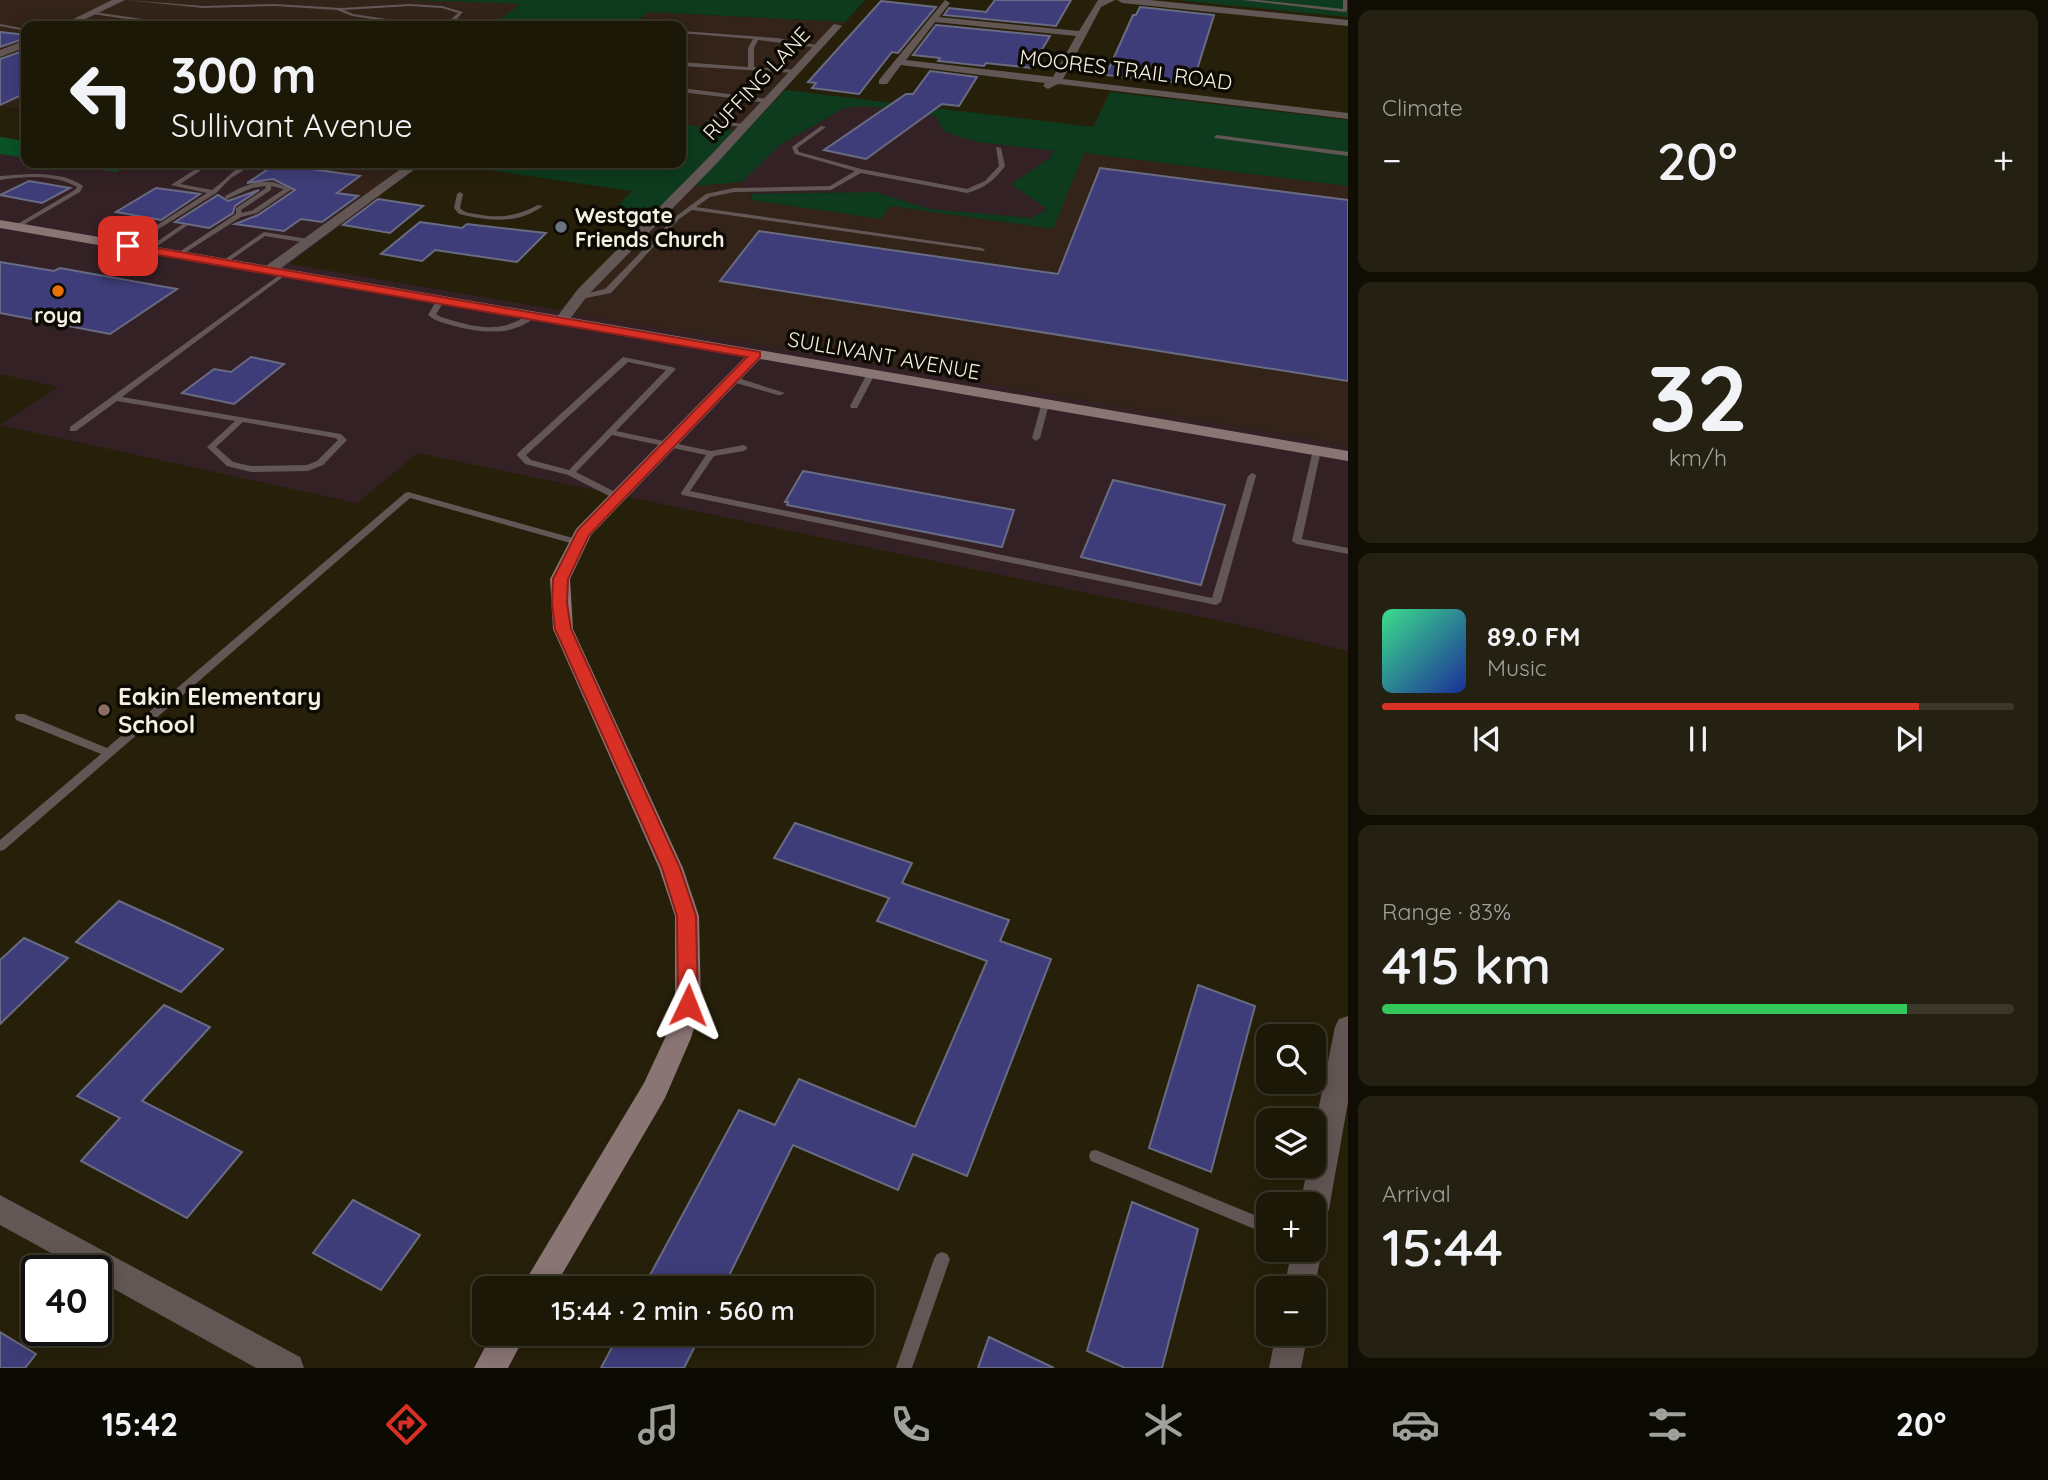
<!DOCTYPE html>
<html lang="en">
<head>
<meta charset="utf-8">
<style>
  :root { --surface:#1c1808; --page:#252112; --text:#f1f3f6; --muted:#a0a09c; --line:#3a3729; --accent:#d93025 }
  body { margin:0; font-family:Quicksand,sans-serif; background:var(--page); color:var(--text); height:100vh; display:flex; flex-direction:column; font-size:26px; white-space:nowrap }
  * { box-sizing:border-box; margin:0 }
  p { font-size:23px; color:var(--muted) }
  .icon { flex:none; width:38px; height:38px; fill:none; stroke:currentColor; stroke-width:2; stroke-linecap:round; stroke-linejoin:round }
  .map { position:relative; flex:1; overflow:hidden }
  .panel { display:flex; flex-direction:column; gap:10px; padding:10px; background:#0f0d04; width:700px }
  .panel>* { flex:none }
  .guide { position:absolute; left:21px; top:21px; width:665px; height:147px; border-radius:14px; box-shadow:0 4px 18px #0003,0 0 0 2px var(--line); background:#1c1808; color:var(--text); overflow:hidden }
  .buttons { position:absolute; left:1256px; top:1024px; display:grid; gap:14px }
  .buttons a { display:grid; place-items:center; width:70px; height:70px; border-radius:14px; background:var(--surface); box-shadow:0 4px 18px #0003,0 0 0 2px var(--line); font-size:35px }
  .speed { position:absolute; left:21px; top:1255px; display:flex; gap:14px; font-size:35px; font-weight:700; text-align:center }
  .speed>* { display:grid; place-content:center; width:91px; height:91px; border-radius:50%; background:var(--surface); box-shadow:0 4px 18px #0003,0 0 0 2px var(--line); line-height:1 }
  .speed .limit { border:4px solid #111; border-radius:10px; background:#fff; color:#111 }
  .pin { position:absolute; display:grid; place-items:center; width:60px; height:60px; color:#fff; margin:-30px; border-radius:14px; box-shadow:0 4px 10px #0006 }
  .me { position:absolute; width:77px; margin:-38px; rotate:2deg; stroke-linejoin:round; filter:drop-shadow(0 0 5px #0008) }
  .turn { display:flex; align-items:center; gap:24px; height:147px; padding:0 35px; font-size:32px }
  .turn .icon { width:91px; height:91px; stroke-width:2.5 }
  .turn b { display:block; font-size:49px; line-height:60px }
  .big { font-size:52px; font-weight:600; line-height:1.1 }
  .panel .tile { flex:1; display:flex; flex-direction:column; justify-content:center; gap:10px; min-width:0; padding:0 24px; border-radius:14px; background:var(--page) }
  .panel .dial { align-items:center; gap:0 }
  .dial b { font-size:91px; line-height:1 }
  .song { display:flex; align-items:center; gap:21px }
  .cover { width:84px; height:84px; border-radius:10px; background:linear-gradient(135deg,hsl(150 70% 55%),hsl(230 70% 35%)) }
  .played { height:7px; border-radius:4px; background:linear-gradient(90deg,var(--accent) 85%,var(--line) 85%) }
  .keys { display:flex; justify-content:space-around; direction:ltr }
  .heat { display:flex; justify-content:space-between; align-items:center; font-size:38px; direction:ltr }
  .charge { height:10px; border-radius:5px; background:linear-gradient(90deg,#34c759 83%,var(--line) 0) }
  .trip { position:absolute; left:472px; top:1276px; width:402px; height:70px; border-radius:14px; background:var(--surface); box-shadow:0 4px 18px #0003,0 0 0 2px var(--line); font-weight:600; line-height:70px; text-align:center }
  .tabs { display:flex; height:112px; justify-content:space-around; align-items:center; background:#0b0a03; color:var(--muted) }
  .tabs .icon { width:49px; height:49px }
  .tabs .on { color:var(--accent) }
  .tabs b { font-size:32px; color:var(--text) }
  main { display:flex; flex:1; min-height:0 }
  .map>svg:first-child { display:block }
  .commercial { fill:#342126 }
  .industrial { fill:#332319 }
  .green { fill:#0e3b1d }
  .forest { fill:#095326 }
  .building { fill:#3e3d79; stroke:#696b82; stroke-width:2 }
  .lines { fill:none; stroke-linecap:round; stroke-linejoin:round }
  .lane { fill:#635755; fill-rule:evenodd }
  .street { fill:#635755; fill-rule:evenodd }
  .secondary { fill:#897573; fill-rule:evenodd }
  .route { fill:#d93025; stroke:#8d1f18; stroke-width:2 }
  .worship-dot { fill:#6b7280; stroke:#0c0a03; stroke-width:2.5 }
  .food-dot { fill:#e8710a; stroke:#0c0a03; stroke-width:2.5 }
  .education-dot { fill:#8d6e63; stroke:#0c0a03; stroke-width:2.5 }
  .labels { text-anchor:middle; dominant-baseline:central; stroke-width:7; stroke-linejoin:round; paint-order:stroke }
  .far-street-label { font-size:21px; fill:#f4f0e3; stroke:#0c0a03 }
  .far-poi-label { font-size:21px; font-weight:bold; fill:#f4f0e3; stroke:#0c0a03; text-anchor:start }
  .poi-label { font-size:24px; font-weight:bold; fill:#f4f0e3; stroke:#0c0a03; text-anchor:start }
</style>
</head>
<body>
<main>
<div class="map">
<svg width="1348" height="1368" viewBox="0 0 1348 1368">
  <rect width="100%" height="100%" fill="#26200a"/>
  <g class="commercial">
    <polygon points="863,106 908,110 936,117 977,142 1055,151 1050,158 1012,184 1048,208 1033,218 930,209 875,192 751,194 742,182 780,145 844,108"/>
    <polygon points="0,154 26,158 26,163 57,163 116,172 132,163 174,170 186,163 275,163 252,178 378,197 289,264 1348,445 1348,651 1236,624 418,453 357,503 0,425 58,387 0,374"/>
  </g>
  <g class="industrial">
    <polygon points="0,0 414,0 522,4 490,26 26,26 26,110 0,106"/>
    <polygon points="648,12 845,22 746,132 681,124 681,26 629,26"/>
    <polygon points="1084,153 1348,186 1348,445 559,311 683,184 694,186 742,182 753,200 881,219 890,206 1052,229"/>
    <polygon points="275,163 424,163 378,197 251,178"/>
  </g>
  <g class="green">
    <polygon points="414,0 865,0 845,22 649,12 629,26 490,26 521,4"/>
    <polygon points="1177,0 1348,0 1348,17"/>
    <polygon points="785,90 1093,127 1110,92 1348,120 1348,186 1084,153 1053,229 890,206 881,219 752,200 751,194 875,192 930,209 1032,218 1047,209 1011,184 1050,158 1054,151 977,142 945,132 936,117 908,110 863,106 844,108 780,145 742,182 694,186"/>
    <path d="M681 124 733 130C722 155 675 192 653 212L617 207 632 191 440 163H681Z"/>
  </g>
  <g class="forest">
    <polygon points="0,137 26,141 26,158 0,154"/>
    <polygon points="57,163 186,163 174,170 132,163 116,172"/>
  </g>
  <g class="building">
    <polygon points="995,0 1071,0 1056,26 944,15 949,8 986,12"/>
    <polygon points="881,1 936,7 898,53 892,52 859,94 812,88 816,83 808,82"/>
    <polygon points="1140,7 1214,15 1196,73 1182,71 1179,83 1106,75 1133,15 1136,15"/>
    <polygon points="936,25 1050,36 1031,68 986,63 984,66 938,61 940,58 913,55"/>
    <polygon points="0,32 26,35 26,38 0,47"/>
    <polygon points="26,50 26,93 0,105 0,59"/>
    <polygon points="930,71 977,77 959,106 942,104 866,159 824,150 906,94 913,94"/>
    <polygon points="276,164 360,176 337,193 358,196 322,222 301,219 284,231 235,224 258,215 295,190 273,179 247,183"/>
    <polygon points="1100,168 1348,200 1348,381 720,281 759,231 1058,274"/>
    <polygon points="29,181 70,188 42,203 0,195"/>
    <polygon points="156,188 200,194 161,220 116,212"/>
    <polygon points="259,190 235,206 233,213 209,228 175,222 218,195 228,201"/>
    <polygon points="378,199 423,206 390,233 343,225"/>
    <polygon points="420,222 462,228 467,224 546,233 517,262 435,250 422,261 381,254"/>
    <polygon points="0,262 54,271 60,268 177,289 110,334 0,313"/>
    <polygon points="251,357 284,364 234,404 182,393 214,369 231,372"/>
    <polygon points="803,471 1014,510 1002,547 787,505 788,502 785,502"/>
    <polygon points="1113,480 1225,505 1201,585 1081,557"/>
    <polygon points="795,823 912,863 902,883 1009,920 1000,941 1051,959 967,1176 913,1154 898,1190 793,1145 723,1288 643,1288 739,1110 775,1125 799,1079 915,1127 987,961 877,921 889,898 774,858"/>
    <polygon points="119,901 172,925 223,949 181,992 76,942"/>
    <polygon points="24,938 68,958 0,1024 0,960"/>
    <polygon points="1198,985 1255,1006 1211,1172 1149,1148"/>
    <polygon points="164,1005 210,1027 142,1101 242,1152 187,1218 81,1161 120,1118 77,1096"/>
    <polygon points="353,1200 420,1235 381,1290 313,1253"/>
    <polygon points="1132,1202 1198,1229 1162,1368 1125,1368 1087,1351"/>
    <polygon points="0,1332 36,1354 25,1368 0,1368"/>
    <polygon points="619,1334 701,1334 684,1368 601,1368"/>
    <polygon points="989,1337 1054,1368 978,1368"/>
  </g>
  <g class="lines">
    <g class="lane">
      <path d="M127 0 203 6 275 4 341 8 410 4 442 6 463 12 454 22 435 26H419L352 16 337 10 275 6 203 8ZM410 6 442 8 458 13 450 20 428 25 353 14 344 10Z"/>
      <polygon points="1243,0 1258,0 1343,9 1343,0 1347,0 1347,11 1345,12"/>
      <polygon points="94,12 184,25 186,26 176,26 92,14"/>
      <polygon points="0,24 26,29 26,31 0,26"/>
      <polygon points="681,31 777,38 822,46 819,48 758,40 754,48 754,67 797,70 795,73 681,66 681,62 748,67 748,48 753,39 681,33"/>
      <polygon points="681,88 767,99 770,101 767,103 736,99 714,121 744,124 747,126 746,127 710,124 707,122 731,98 681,92"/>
      <path d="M821 126 826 127 797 148 799 152 861 169 967 189 985 181 999 166 996 147 1001 148 1005 166C995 180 983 189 967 193L861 173 831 190 734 192 710 197 696 207 982 248 985 250 984 251 692 210 679 219 611 293 576 300V296L605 289 675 217 706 194 734 188 830 186 855 171 795 154 792 147Z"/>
      <polygon points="1217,135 1348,152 1348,156 1215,138 1214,137"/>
      <path d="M205 163H212L180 184 212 190C226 181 237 162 255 163L231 178 216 193 130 247H126V245L207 193 171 185Z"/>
      <path d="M30 174C48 174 68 175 83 186L80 192 18 228H14V226L75 190 77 187C55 174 24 176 0 180V176Z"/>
      <path d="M257 182H273L292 189 257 213 241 217 180 256H176V254L236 214V208L266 188 265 186 252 188 227 199 225 198V196L240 188ZM271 186 284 189 253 210 242 213 241 210 271 190Z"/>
      <path d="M460 192 463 194 460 208C465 213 469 213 476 214 499 219 517 216 538 205L543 206C517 225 488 221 459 214L454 208 457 194Z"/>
      <polygon points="183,224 188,225 150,251 146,251 146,249"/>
      <polygon points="264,232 308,239 311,241 308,243 265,236 225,264 221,264 221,262"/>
      <path d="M285 271 289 273 287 274 122 397 341 434 347 440 323 465 308 471 251 472 227 466 207 447 235 421 117 401 76 431H70V427ZM243 422 335 438 338 440 317 461 307 465 251 466 233 462 216 447Z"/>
      <path d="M438 298 445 300 436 314 441 317C473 327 500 335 529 314L536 316C513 337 482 333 454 326 445 323 436 322 428 315Z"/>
      <path d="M623 357 672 367 676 369 616 431 711 451 744 445 748 448 744 451 714 456 690 491 1212 598 1248 476 1252 473 1255 474 1256 476 1221 602 1216 605 682 495 681 493 706 455 612 435 576 472 621 495V499H615L568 475 525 464 517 455 518 453ZM628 362 666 370 569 470 531 460 526 455Z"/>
      <polygon points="868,372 874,372 875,374 857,408 851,408 850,406"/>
      <polygon points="729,377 735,377 785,393 781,395 778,395 729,381"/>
      <polygon points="1042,402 1045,402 1049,404 1040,438 1036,441 1032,438"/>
      <polygon points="1317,447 1321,450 1302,539 1348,548 1348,554 1297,544 1292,541 1313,450"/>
      <polygon points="408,492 580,540 582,542 580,544 574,544 410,498 4,850 0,851 0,840 101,754 16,720 15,717 16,714 24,714 107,748 405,493"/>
      <polygon points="1096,1150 1269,1221 1269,1235 1091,1161 1089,1156 1091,1151"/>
      <polygon points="942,1252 947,1254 950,1259 912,1368 896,1368 934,1259 937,1254"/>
    </g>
    <g class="street">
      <polygon points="112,0 125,0 71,26 59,26"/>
      <path d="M945 0 950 3 939 17 1079 31 1098 0H1115L1101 7 1063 79 1348 113V119L1058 84 1048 89 1043 86 1045 83 901 65 887 84H879V80ZM935 22 1076 36 1053 77 906 60Z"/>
      <polygon points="1117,0 1150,0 1348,20 1348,26 1122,3"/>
      <polygon points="834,24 842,26 718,162 588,295 566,324 556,324 554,321 578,289 710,156"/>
      <polygon points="26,40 26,47 0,57 0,50"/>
      <polygon points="409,163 423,163 273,274 263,274 263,268"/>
      <polygon points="1348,1016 1348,1102 1329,1209 1325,1219 1314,1223 1314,1204 1300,1204 1308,1166 1314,1166 1314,1131 1335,1027 1339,1019"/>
      <polygon points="0,1195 300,1357 304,1368 256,1368 96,1279 96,1270 82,1270 0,1225"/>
      <polygon points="1314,1238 1318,1240 1322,1250 1314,1291 1314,1288 1284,1288 1292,1250 1314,1250"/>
      <polygon points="1276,1334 1308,1334 1301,1368 1269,1368"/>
    </g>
    <g class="secondary">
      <polygon points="0,220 1348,451 1348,461 760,359 591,535 570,579 573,629 683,868 699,916 701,1005 691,1038 665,1098 554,1288 521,1288 644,1083 665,1038 675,1005 675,916 659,868 553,629 550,579 576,529 745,357 0,228"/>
      <polygon points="492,1334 526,1334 508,1368 474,1368"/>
    </g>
  </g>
  <polygon class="route" points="128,243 760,352 760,357 589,535 568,579 567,603 571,629 680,868 696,916 698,1005 695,1011 688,1013 681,1011 678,1005 677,916 662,868 555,629 552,603 553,579 578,530 747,357 124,249 123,246"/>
  <circle class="worship-dot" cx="561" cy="227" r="7"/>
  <circle class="food-dot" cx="58" cy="291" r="7"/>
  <circle class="education-dot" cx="104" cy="710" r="7"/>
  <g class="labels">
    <g class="far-street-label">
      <text transform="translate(1126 69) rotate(7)">MOORES TRAIL ROAD</text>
      <text transform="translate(756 83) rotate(-47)">RUFFING LANE</text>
      <text transform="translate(884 355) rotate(10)">SULLIVANT AVENUE</text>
    </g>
    <g class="far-poi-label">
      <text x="575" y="215">Westgate<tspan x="575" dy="24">Friends Church</tspan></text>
      <text x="58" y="315" text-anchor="middle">roya</text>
    </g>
    <g class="poi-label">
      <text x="118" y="696">Eakin Elementary<tspan x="118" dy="28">School</tspan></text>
    </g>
  </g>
</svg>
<div class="buttons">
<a><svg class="icon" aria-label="search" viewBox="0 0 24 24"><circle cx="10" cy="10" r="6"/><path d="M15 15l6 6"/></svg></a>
<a><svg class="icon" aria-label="layers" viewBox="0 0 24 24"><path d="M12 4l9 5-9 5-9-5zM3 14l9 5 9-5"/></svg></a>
<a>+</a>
<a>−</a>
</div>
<div class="speed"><div class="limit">40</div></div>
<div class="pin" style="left:128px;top:246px;background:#d93025"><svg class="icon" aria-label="arrive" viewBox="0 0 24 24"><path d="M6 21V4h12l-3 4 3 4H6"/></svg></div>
<svg class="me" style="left:688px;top:1005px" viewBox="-20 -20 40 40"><path d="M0-17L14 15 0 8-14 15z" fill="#d93025" stroke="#fff" stroke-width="4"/></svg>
<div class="trip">15:44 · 2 min · 560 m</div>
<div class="guide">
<div class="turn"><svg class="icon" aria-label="left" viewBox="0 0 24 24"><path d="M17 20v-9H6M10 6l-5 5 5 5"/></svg><div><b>300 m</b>Sullivant Avenue</div></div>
</div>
</div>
<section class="panel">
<div class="tile"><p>Climate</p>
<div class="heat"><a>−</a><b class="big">20°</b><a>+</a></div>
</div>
<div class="tile dial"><b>32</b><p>km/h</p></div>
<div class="tile">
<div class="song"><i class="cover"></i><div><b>89.0 FM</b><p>Music</p></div></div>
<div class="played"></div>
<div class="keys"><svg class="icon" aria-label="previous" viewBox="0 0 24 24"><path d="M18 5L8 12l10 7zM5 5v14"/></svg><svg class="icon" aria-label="pause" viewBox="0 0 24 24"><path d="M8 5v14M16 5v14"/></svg><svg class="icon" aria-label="next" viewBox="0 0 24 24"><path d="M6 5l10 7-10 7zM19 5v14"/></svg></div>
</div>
<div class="tile"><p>Range · 83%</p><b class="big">415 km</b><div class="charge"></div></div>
<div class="tile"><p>Arrival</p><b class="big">15:44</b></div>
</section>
</main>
<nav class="tabs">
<b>15:42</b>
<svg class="icon on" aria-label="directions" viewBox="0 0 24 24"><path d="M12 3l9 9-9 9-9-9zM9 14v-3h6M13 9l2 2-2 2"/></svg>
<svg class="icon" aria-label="music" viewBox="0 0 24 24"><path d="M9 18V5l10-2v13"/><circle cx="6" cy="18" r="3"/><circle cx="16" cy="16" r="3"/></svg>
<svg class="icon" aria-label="phone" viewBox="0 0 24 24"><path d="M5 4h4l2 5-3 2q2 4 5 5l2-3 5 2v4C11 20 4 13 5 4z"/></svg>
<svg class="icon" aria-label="climate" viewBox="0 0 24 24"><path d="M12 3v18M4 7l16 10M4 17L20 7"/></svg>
<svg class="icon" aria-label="car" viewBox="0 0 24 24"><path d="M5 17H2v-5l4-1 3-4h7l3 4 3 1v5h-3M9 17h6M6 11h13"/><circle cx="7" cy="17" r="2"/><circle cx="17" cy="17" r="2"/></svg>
<svg class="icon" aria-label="filters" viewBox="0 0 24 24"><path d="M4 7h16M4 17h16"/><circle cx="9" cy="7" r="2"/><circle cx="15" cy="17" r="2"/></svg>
<b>20°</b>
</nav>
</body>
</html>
